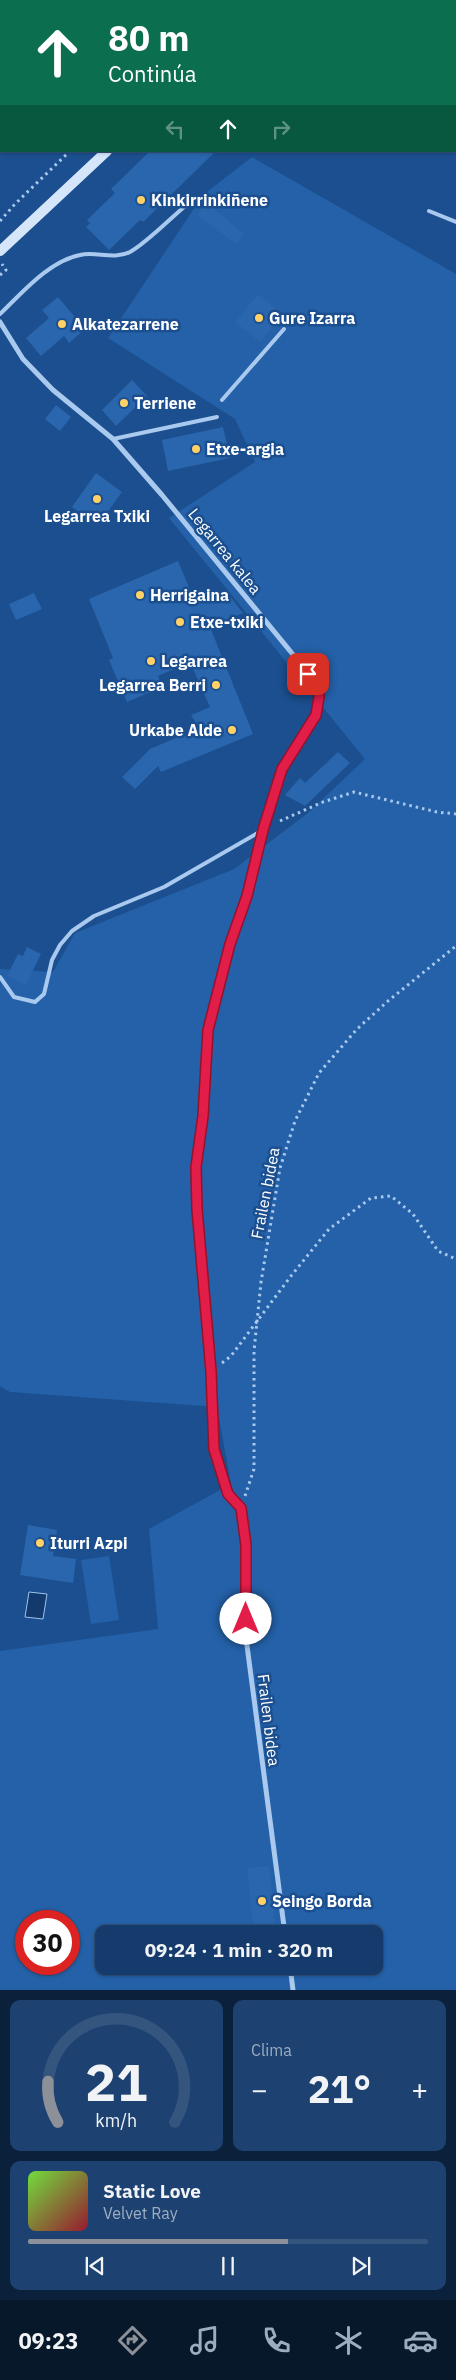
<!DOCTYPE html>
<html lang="es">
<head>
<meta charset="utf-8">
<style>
  :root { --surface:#143b6b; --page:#1d4271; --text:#f1f3f6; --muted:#9dadc1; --line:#33557e; --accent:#8c9099 }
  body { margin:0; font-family:"IBM Plex Sans",sans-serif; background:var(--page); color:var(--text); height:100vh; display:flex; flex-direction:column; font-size:19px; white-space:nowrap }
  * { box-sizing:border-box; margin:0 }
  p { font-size:16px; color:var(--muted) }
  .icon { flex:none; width:28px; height:28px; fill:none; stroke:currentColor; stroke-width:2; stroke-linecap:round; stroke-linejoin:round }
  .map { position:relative; height:1990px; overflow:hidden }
  .panel { display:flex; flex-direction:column; gap:10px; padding:10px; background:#0b203b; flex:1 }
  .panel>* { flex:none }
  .top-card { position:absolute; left:0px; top:0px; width:456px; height:152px; box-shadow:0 1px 4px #0004,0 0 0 1px var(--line); background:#0b6e4f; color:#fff; overflow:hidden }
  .speed { position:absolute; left:15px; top:1910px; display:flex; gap:10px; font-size:25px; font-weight:700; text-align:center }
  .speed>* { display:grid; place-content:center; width:65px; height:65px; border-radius:50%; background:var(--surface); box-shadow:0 1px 4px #0004,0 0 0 1px var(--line); line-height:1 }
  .speed .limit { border:8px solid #d22; background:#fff; color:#111 }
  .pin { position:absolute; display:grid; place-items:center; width:42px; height:42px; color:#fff; margin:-21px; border-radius:10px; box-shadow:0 2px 8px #0006 }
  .me { position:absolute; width:55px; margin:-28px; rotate:0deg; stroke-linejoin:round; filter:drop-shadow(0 0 4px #0008) }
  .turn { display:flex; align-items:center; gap:18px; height:105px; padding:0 25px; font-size:22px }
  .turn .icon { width:65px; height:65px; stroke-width:2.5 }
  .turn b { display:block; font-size:35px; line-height:42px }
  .lanes { display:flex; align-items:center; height:48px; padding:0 25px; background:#0003; justify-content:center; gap:25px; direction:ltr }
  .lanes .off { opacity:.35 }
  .big { font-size:38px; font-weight:700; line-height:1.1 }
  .panel .tile { flex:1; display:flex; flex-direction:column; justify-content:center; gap:8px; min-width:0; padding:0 18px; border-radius:10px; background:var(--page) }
  .panel .dial { align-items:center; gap:0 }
  .dial svg { height:130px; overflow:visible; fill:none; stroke:var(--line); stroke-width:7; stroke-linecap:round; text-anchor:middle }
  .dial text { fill:var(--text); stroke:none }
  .song { display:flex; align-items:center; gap:15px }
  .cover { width:60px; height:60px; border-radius:8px; background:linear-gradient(135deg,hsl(100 70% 55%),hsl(350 70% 35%)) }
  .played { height:5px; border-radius:2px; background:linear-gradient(90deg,var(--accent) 65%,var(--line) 65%) }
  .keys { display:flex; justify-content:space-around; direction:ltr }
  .heat { display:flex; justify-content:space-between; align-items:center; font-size:28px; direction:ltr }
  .panel .tiles { flex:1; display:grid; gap:10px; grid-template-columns:1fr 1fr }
  .tile:last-child { grid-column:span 2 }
  .trip { position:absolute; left:95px; top:1925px; width:288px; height:50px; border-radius:10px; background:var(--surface); box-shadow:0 1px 4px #0004,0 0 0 1px var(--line); font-weight:700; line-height:50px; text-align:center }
  .dock { display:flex; height:80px; justify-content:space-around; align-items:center; background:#08182b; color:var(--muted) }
  .dock .icon { width:35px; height:35px }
  .dock .active { color:var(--accent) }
  .dock b { font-size:22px; color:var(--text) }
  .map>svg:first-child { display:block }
  .green { fill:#2461a8; fill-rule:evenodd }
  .water { fill:#123a6d; stroke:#9cc4f0 }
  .building { fill:#2a66ad }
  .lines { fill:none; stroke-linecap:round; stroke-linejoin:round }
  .path { stroke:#a9c9ee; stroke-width:3; stroke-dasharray:2.5 4; stroke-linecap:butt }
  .lane { stroke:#a9c9ee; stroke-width:4 }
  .street { stroke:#a9c9ee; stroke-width:5 }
  .secondary { stroke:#d6e6fa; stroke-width:10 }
  .route-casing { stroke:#92132f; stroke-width:12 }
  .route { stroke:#e11d48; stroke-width:9 }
  .poi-dot { fill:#ffd166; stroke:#1b4f8f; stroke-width:2 }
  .labels { text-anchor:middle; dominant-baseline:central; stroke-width:5; stroke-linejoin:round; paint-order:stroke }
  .poi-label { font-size:16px; font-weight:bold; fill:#fff; stroke:#1b4f8f; text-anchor:start }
  .street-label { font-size:16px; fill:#fff; stroke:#1b4f8f }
</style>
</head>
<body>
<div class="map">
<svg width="456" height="1990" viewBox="0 0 456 1990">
  <rect width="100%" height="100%" fill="#1b4f8f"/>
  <g class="green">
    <path d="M252 157 456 274V1990H0V1651L158 1629 149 1529 231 1484 217 1407 10 1392 0 1386V969L53 972 75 933 234 869 308 813 365 759 169 518 255 462 235 419 108 338 203 195ZM26 1921H69V1964H26ZM104 1934H374V1966H104Z"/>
    <polygon points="109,1556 119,1620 91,1624 81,1560"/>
  </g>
  <polygon class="water" points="29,1592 47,1594 43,1619 25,1617"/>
  <g class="building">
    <polygon points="150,151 216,151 143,222 140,220 109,250 86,227 90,223 87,220 115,193 111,189"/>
    <polygon points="207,203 244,234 236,244 197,215"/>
    <polygon points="258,294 283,314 260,342 235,322"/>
    <polygon points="58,297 85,329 69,343 64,336 41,356 26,338 49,318 42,310"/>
    <polygon points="132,380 147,396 116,426 102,410"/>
    <polygon points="56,405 71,417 60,431 45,419"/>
    <polygon points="223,427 230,458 168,471 162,440"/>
    <polygon points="96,473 122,492 98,525 72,507"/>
    <polygon points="178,561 196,604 226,591 243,613 210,627 253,734 161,772 158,766 135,789 122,777 150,749 199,728 191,715 210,707 190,662 158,676 162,687 127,702 109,660 113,658 89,599"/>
    <polygon points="34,593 42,609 16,620 9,604"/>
    <polygon points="338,752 350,763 305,806 285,795 300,778 305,783"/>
    <polygon points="27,947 41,954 26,985 7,976 18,954 23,956"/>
    <polygon points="28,1525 57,1530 53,1556 76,1559 73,1583 20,1575"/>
    <polygon points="269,1866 276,1934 254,1934 247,1868"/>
  </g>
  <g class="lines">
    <g class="path">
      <polyline points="238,1 239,0"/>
      <polyline points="0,221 15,204 70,151"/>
      <polyline points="0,275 6,270 2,264"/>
      <polyline points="280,821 323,802 354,792 437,812 456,814"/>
      <polyline points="222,1363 231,1356 291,1276 329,1229 371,1198 391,1196 413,1214 438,1251 456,1259"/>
      <polyline points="245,1496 254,1469 254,1351 261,1282 280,1168 295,1121 319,1073 357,1029 388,1001 456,946"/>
    </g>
    <g class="lane">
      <polyline points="429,211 456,222"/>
      <path d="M0 314C22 293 49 261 80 255 95 251 114 260 130 252 145 244 170 219 184 207"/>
      <polyline points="222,400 284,329"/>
      <polyline points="113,439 217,417"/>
      <polyline points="0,977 14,997 35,1002 44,994 52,960 60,945 72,931 94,916 164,887 263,830"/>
    </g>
    <g class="street">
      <polyline points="93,1 93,0"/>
      <polyline points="0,322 23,359 53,390 113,439 162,495 318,685 319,697 316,715 282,769 214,1007 208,1031 203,1117 197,1167 197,1209 211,1371 214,1449 228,1494 241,1508 246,1545 246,1638 285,1934"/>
      <polyline points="290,1966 293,1990"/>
    </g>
    <g class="secondary">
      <polyline points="263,1 264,0"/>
      <polyline points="0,251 107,151"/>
    </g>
  </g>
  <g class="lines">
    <defs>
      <polyline id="route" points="246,1619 246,1545 241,1508 228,1494 214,1449 211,1371 197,1209 196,1167 203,1116 208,1030 230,944 247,896 263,830 282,769 316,715 319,697 318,685 308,674"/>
    </defs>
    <use href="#route" class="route-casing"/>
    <use href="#route" class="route"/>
  </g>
  <g class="poi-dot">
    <circle cx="141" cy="200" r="5"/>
    <circle cx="259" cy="318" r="5"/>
    <circle cx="62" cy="324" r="5"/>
    <circle cx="124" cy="403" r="5"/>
    <circle cx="196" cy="449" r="5"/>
    <circle cx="97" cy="499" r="5"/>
    <circle cx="140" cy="595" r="5"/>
    <circle cx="180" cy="622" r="5"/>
    <circle cx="151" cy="661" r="5"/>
    <circle cx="216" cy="685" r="5"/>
    <circle cx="232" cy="730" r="5"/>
    <circle cx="40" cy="1543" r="5"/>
    <circle cx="262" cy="1901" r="5"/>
  </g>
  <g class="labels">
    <g class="poi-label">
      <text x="151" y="200">Kinkirrinkiñene</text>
      <text x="269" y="318">Gure Izarra</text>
      <text x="72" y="324">Alkatezarrene</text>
      <text x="134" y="403">Terriene</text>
      <text x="206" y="449">Etxe-argia</text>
      <text x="97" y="516" text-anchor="middle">Legarrea Txiki</text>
      <text x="150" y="595">Herrigaina</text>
      <text x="190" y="622">Etxe-txiki</text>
      <text x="161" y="661">Legarrea</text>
      <text x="206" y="685" text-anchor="end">Legarrea Berri</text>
      <text x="222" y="730" text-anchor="end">Urkabe Alde</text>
      <text x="50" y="1543">Iturri Azpi</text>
      <text x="272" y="1901">Seingo Borda</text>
    </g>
    <g class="street-label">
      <text transform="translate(225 551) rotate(51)">Legarrea kalea</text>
      <text transform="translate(265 1193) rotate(-79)">Frailen bidea</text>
      <text transform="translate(269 1720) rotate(83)">Frailen bidea</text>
    </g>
  </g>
</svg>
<div class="speed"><div class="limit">30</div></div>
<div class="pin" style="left:308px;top:674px;background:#d93025"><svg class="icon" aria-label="arrive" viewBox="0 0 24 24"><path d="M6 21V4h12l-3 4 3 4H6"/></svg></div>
<svg class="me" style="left:246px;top:1619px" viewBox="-20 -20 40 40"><circle r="19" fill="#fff"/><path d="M0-13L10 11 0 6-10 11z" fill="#e11d48"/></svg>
<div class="trip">09:24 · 1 min · 320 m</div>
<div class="top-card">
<div class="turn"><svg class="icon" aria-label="ahead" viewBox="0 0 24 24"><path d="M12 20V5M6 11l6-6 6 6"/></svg><div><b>80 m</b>Continúa</div></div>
<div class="lanes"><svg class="icon off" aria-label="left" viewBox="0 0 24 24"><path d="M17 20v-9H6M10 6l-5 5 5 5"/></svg><svg class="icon" aria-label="ahead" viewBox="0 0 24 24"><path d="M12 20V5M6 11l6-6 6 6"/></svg><svg class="icon off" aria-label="right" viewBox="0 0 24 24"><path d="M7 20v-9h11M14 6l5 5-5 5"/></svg></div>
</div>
</div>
<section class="panel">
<div class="tiles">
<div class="tile dial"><svg viewBox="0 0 100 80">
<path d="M14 69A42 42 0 1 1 86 69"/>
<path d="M14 69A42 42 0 0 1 8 44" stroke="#8c9099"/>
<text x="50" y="56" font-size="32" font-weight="700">21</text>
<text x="50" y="72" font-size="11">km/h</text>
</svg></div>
<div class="tile"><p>Clima</p>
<div class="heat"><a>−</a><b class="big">21°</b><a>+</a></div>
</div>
<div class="tile">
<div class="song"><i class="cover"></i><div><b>Static Love</b><p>Velvet Ray</p></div></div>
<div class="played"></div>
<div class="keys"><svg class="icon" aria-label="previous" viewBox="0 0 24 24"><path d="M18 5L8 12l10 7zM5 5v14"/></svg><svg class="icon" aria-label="pause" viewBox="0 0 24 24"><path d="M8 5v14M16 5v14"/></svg><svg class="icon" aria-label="next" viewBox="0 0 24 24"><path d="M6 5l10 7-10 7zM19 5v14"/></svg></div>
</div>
</div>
</section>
<nav class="dock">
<b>09:23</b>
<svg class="icon active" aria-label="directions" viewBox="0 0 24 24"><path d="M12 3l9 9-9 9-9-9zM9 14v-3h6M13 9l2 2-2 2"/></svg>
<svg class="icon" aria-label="music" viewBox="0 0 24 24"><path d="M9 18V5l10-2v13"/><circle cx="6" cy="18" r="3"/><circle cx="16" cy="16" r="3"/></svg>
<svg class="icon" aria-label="phone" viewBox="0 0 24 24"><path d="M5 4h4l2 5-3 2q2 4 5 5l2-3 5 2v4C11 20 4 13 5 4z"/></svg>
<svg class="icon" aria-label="climate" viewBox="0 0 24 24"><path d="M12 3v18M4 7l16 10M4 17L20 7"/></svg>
<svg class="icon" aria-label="car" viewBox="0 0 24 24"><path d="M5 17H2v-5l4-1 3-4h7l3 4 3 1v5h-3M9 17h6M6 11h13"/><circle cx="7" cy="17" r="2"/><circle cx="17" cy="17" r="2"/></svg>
</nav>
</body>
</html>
